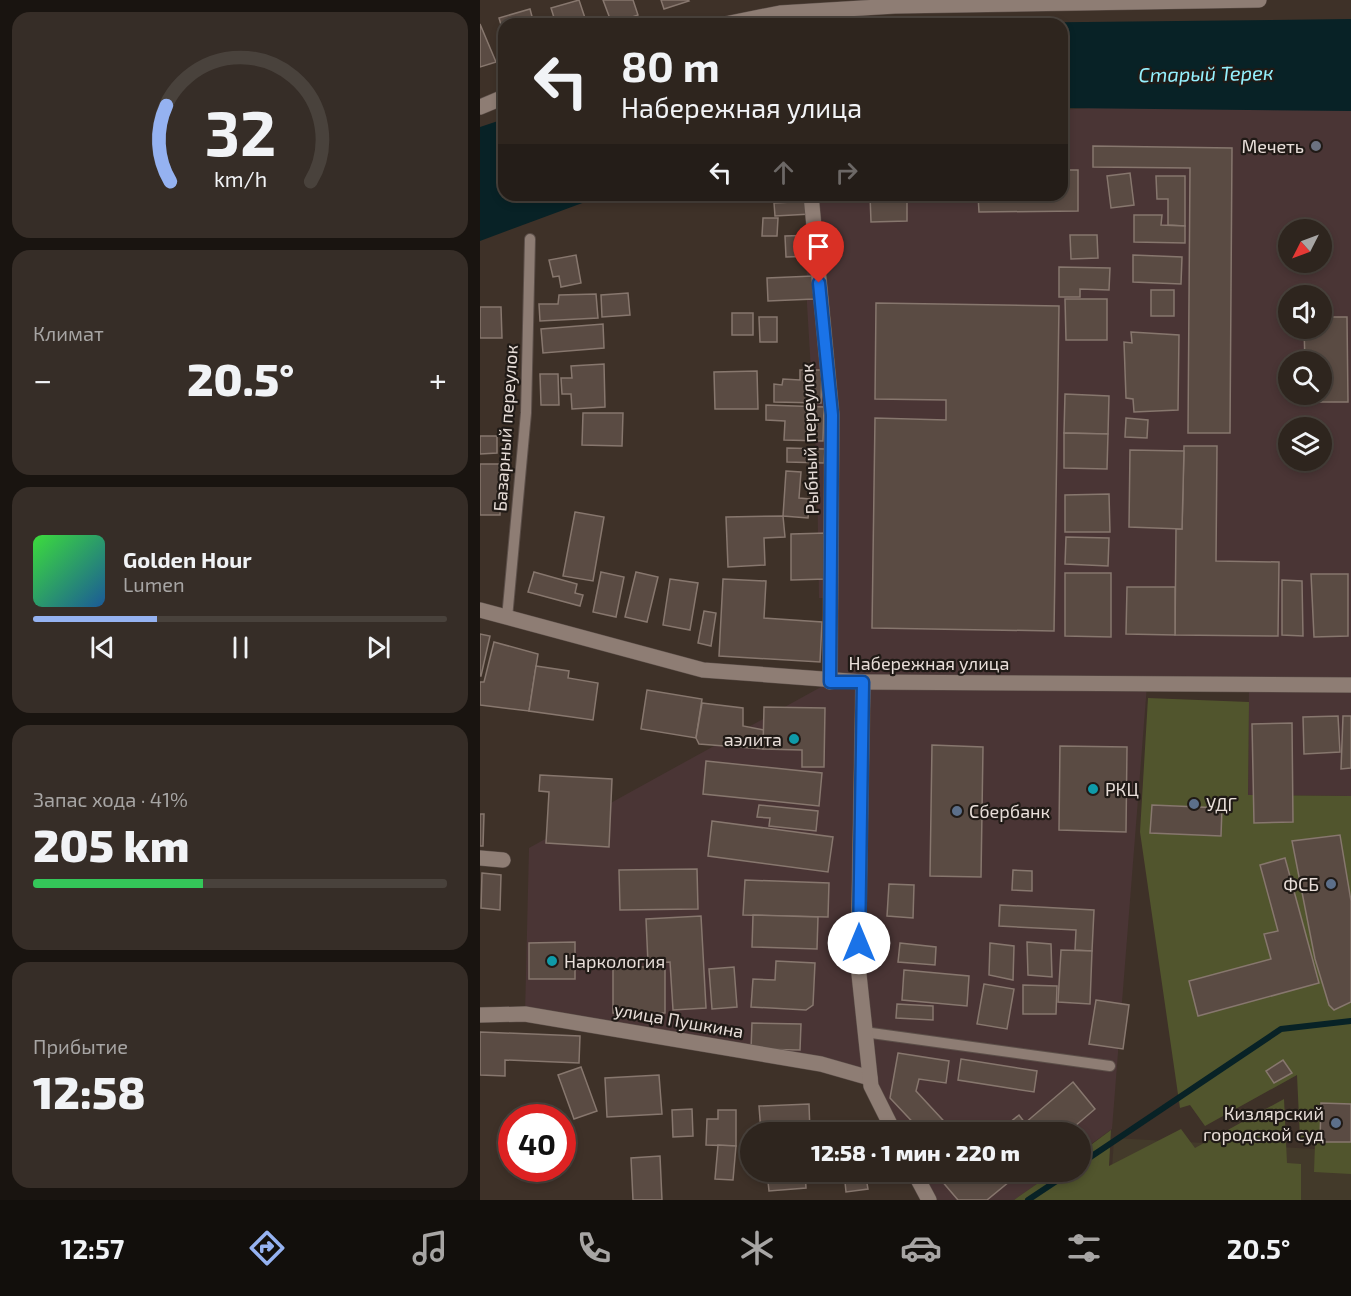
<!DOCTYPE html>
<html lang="ru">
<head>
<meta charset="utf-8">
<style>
  :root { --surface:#2e251e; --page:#362d27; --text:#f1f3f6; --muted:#a7a5a4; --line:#49423c; --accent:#95b2f1 }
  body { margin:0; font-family:"Exo 2",sans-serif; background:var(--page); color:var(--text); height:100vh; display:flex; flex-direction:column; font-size:22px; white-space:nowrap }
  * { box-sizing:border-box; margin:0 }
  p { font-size:20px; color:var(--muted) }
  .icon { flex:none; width:33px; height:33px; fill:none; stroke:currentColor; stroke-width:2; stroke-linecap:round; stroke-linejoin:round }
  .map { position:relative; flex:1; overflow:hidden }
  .sheet { display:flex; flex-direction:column; gap:12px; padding:12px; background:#191410; width:480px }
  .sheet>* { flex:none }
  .banner { position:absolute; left:18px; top:18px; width:570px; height:183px; border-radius:18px; box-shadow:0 3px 9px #0003,0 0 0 2px var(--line); background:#2e251e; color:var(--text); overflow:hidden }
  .needle { width:39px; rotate:228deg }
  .controls { position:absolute; left:798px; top:219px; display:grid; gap:12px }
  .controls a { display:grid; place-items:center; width:54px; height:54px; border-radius:50%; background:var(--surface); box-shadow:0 3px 9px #0003,0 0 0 2px var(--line); font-size:30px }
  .speed { position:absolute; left:18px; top:1104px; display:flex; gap:12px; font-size:30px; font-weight:700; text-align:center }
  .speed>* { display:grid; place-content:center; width:78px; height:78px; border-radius:50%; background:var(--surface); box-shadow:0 3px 9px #0003,0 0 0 2px var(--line); line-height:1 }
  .speed .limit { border:9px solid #d22; background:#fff; color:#111 }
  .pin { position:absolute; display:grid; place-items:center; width:51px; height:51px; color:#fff; margin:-62px -26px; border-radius:50% 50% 50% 0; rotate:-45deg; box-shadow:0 0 6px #0007 }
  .pin .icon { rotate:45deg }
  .me { position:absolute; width:66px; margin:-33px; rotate:0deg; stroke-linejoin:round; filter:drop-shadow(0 0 4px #0008) }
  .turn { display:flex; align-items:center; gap:21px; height:126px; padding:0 24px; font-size:27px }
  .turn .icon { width:78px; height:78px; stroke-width:2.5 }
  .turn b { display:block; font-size:42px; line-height:51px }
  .lanes { display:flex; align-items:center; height:57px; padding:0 24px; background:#0003; justify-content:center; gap:30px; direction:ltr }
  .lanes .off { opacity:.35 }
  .big { font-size:45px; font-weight:800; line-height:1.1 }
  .sheet .card { flex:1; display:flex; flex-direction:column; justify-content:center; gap:9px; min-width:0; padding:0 21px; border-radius:18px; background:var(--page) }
  .sheet .dial { align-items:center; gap:0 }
  .dial svg { height:156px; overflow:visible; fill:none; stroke:var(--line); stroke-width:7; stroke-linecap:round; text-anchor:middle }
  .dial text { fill:var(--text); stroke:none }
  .song { display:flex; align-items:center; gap:18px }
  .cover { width:72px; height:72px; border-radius:9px; background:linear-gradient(135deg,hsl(120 70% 55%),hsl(210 70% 35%)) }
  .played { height:6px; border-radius:3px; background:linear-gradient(90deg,var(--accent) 30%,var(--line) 30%) }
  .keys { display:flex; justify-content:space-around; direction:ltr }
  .heat { display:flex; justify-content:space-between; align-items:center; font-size:33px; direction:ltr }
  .charge { height:9px; border-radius:4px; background:linear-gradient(90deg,#34c759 41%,var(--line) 0) }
  .trip { position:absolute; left:260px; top:1122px; width:351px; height:60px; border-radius:30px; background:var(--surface); box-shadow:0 3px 9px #0003,0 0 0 2px var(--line); font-weight:800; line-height:60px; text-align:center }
  .menu { display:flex; height:96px; justify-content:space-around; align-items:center; background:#120f0c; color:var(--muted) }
  .menu .icon { width:42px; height:42px }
  .menu .on { color:var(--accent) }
  .menu b { font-size:27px; color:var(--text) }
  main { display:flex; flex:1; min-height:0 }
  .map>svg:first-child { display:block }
  .commercial { fill:#4a3535; fill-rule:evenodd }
  .education { fill:#433a2a }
  .green { fill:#51552d }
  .water { fill:#082226 }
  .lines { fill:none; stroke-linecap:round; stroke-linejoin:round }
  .stream { stroke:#082226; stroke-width:6 }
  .building { fill:#5a4b43; stroke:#87776e; stroke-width:1.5 }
  .lane-casing { stroke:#5c4f49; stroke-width:12 }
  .street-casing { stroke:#5c4f49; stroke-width:16 }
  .secondary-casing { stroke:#5c4f49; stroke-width:16 }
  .lane { stroke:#8e7d74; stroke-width:10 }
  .street { stroke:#8e7d74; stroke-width:15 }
  .secondary { stroke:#8e7d74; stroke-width:15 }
  .route-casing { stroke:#114b97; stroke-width:15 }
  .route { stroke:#1a73e8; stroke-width:10 }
  .worship-dot { fill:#6b7280; stroke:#201a16; stroke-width:2 }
  .culture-dot { fill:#0f9aa8; stroke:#201a16; stroke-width:2 }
  .service-dot { fill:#5c6f8a; stroke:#201a16; stroke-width:2 }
  .labels { text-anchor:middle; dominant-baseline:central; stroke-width:4.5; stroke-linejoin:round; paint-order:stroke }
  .poi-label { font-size:18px; fill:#e8ded9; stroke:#201a16; text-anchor:end }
  .street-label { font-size:18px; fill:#e8ded9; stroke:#201a16 }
  .water-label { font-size:20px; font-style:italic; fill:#95f1fe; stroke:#201a16 }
</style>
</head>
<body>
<main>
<section class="sheet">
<div class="card dial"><svg viewBox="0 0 100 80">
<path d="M14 69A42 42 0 1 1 86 69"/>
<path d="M14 69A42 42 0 0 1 12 30" stroke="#95b2f1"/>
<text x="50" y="56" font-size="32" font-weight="700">32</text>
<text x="50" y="72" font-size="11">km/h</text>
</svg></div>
<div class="card"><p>Климат</p>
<div class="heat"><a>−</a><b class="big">20.5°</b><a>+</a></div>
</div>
<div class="card">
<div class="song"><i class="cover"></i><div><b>Golden Hour</b><p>Lumen</p></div></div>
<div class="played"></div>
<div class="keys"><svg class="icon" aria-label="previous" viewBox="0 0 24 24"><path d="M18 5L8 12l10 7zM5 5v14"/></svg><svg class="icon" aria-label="pause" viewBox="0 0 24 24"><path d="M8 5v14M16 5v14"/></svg><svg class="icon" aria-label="next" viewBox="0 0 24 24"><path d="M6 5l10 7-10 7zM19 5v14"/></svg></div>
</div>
<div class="card"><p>Запас хода · 41%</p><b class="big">205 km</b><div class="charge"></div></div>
<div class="card"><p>Прибытие</p><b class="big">12:58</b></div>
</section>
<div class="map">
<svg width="871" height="1200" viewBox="0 0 871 1200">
  <rect width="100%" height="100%" fill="#3e3128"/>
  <g class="commercial">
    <path d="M660 104 871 110V796L768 795 769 684 667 685 632 1129 600 1152V1132H414L389 1078 45 1014 49 848 350 682 345 598H339L337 472 327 304 326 195H582V110ZM808 230H842V262H808ZM808 296H842V328H808ZM808 362H842V394H808ZM808 428H842V460H808Z"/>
    <polygon points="434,1172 574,1172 534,1200 449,1200"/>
  </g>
  <polygon class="education" points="634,1138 871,1151 871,1200 630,1200"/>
  <g class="green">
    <polygon points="668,698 769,702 768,795 871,796 871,1174 834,1172 835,1144 820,1139 817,1075 725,1126 710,1105 700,1108 660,832"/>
    <polygon points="804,1099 807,1163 821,1164 821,1200 534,1200 574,1172 600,1172 600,1153 631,1130 629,1166 701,1129 715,1148"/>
  </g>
  <g class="water">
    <polygon points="871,19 871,111 582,108 582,24 428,24"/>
    <polygon points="24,119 24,195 124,195 0,241 0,127"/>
  </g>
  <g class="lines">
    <g class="stream">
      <polyline points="600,1164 801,1029 871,1021"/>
      <polyline points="548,1200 590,1172"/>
    </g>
  </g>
  <g class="building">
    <polygon points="99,0 107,24 76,24 71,8"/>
    <polygon points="123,0 153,0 158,15 132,24"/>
    <polygon points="181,0 208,0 209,1 184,9"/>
    <polygon points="50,9 54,24 24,24 24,35 19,18"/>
    <polygon points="0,24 16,62 0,67"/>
    <polygon points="613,146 752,148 750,433 708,433 710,168 613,167"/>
    <polygon points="582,170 598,170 598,211 499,212 498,195 582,195"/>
    <polygon points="650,173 654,205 631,208 627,176"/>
    <polygon points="676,176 705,176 705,226 688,225 688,199 677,199"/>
    <polygon points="390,195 427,195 427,221 391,222"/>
    <polygon points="330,201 331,214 295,216 294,203"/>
    <polygon points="654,215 682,215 681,225 705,226 705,243 654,242"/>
    <polygon points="283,218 298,218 297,236 282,236"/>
    <polygon points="337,235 338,256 306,257 305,236"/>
    <polygon points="590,235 617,235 618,258 591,259"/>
    <polygon points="96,255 101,283 81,287 79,276 73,277 69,260"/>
    <polygon points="653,255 702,257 701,284 653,282"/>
    <polygon points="579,267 630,268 629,290 600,289 600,297 579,297"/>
    <polygon points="333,276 334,299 288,301 287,278"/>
    <rect x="671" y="290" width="23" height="26"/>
    <polygon points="148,293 150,315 122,317 121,295"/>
    <polygon points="116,294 118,318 60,321 59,304 78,304 79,295"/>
    <polygon points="585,299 627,299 627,340 586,340"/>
    <polygon points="396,303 579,306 574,631 392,628 395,418 466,420 466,400 395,399"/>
    <polygon points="0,307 21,307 22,338 0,338"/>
    <rect x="252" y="313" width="21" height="22"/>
    <polygon points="279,317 297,317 297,342 280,342"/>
    <polygon points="842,317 867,317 868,402 825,402 825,394 842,394 842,362 825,362 824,328 842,328"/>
    <polygon points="123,324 124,348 63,353 61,329"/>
    <polygon points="651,332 699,335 698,410 654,412 653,399 646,398 644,342 652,343"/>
    <polygon points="124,364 125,407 92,409 91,394 82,394 81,378 92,378 91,366"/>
    <polygon points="320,370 342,370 341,403 294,402 294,384 302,385 303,379 320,380"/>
    <polygon points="277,371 278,409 235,409 234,372"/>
    <polygon points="60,374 78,374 79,405 61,405"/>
    <polygon points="585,394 629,396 628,434 584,433"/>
    <polygon points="286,405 344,407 343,441 304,440 305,421 286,420"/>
    <polygon points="103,413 143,413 142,446 102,445"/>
    <polygon points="646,418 668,420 667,438 645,437"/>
    <polygon points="584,433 628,434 627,469 584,468"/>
    <polygon points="0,436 17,436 17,453 0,454"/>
    <polygon points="704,446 737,446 736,561 799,562 798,636 695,635 696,529 702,529"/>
    <polygon points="307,448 345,449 344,463 307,462"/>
    <polygon points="650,450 704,451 702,529 649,527"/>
    <polygon points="0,464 21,464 20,515 0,515"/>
    <polygon points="306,471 321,472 319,498 330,499 328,518 303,516"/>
    <polygon points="629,494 630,532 585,532 585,495"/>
    <polygon points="95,512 124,517 113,581 83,576"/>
    <polygon points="303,516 305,537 284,538 285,565 248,567 246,517"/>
    <polygon points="347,533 347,579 311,580 311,534"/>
    <polygon points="586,537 629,538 628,566 585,564"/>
    <polygon points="54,572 97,584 95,593 103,595 100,606 48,592"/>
    <polygon points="121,572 144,577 136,617 113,612"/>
    <polygon points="156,572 178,577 167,622 145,617"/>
    <polygon points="585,573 631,573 631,637 585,636"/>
    <polygon points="831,574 868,574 868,636 834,637"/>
    <polygon points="190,579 218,583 210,630 183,625"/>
    <polygon points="243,579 286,581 284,618 342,622 340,662 239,656"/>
    <polygon points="802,580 822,581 823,636 802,635"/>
    <polygon points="647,587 695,587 695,635 646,634"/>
    <polygon points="224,611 236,613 231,646 218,643"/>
    <polygon points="0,634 10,636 1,676 0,676"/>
    <polygon points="14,642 58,654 49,711 0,705 0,682 4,682"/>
    <polygon points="56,666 89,671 88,678 118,683 113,720 49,711"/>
    <polygon points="167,690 222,699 216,738 161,729"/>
    <polygon points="222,703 263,708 263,726 284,730 283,749 219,744 216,738"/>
    <polygon points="284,707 345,708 344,767 322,767 322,750 283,749"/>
    <polygon points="858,716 860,752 824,754 823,717"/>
    <polygon points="863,716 871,716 871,768 861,769"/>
    <polygon points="812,723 813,822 774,823 772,724"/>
    <polygon points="452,745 503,747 501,877 450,876"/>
    <polygon points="580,746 647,747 646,832 579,830"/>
    <polygon points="226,761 342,773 339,806 223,794"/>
    <polygon points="60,775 132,779 129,847 66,843 69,792 59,791"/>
    <polygon points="279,805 338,811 336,831 289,826 290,818 277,817"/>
    <polygon points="672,805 742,808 741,836 670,833"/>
    <polygon points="0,814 4,814 3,846 0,846"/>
    <polygon points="232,821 353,837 348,872 228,856"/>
    <polygon points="860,835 871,901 871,1002 854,1010 849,1005 835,959 812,841"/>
    <polygon points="805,858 839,983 718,1016 709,981 791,959 784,934 798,931 780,865"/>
    <polygon points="217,869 218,909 140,910 139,870"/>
    <polygon points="533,870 552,871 552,891 532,890"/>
    <polygon points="2,873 21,875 20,910 1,908"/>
    <polygon points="265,880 349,883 348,917 263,915"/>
    <polygon points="409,884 434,885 433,918 407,916"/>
    <polygon points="520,905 614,910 612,951 595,950 596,930 519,926"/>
    <polygon points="273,915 338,917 337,949 272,947"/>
    <polygon points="221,916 226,1008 193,1010 190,962 168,963 166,919"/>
    <polygon points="95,942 95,979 49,979 49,943"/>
    <polygon points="547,942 571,944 572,977 548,975"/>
    <polygon points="420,943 456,947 455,965 418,962"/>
    <polygon points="510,943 534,946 533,980 509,975"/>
    <polygon points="581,950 612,951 610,1004 578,1002"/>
    <polygon points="296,961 335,963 333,1005 326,1010 271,1007 273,979 295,980"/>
    <rect x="133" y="967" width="52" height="46"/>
    <polygon points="254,967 257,1007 232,1009 229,969"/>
    <polygon points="424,970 489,976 487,1006 422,1000"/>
    <polygon points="504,984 534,989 527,1029 497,1024"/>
    <polygon points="543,985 577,986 576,1014 543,1014"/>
    <polygon points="616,1000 649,1005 643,1049 609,1044"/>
    <polygon points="417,1004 453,1006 453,1020 416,1018"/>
    <polygon points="272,1023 321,1024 320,1050 271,1049"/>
    <polygon points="0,1032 100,1036 99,1063 25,1060 25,1076 0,1075"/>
    <polygon points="418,1053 469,1061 466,1083 439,1079 436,1091 474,1132 442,1132 410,1098"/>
    <polygon points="481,1059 557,1071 554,1092 478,1080"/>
    <polygon points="803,1060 812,1073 794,1083 786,1071"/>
    <polygon points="101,1067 117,1111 94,1119 78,1075"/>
    <polygon points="179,1075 182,1114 127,1117 125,1078"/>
    <polygon points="593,1082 615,1109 588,1132 518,1132 539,1115 545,1123"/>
    <polygon points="841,1103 871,1104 871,1142 840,1142"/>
    <polygon points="329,1104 330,1132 281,1132 279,1106"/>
    <polygon points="212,1109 213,1136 193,1137 192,1110"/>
    <polygon points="238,1110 256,1110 256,1146 226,1145 227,1119 238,1119"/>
    <polygon points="238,1145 256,1146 253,1180 235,1179"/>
    <polygon points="180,1156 182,1200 153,1200 151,1158"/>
    <polygon points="287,1172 325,1172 326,1188 289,1191"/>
    <polygon points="364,1172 385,1172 388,1189 366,1192"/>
    <polygon points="471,1172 541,1172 507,1200 478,1200 461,1180"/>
  </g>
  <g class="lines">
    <defs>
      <g id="lane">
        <polyline points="27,618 46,413 50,239"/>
        <polyline points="384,1032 630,1066"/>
      </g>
      <g id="street">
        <polyline points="245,24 300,13 415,6 779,0"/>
        <polyline points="0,107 24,97"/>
        <polyline points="331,195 352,415 350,682"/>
        <polyline points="383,682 871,685"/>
        <polyline points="0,858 23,860"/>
        <polyline points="0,1015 45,1014 341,1064 390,1078"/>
      </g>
      <g id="secondary">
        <polyline points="0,610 223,670 383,682 378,965 391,1086 414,1132"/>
        <polyline points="434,1172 449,1200"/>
      </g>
    </defs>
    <use href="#lane" class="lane-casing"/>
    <use href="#street" class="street-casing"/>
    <use href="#secondary" class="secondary-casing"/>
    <use href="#lane" class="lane"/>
    <use href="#street" class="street"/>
    <use href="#secondary" class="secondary"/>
  </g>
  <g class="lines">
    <defs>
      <polyline id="route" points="339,283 352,415 350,682 383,682 379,943"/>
    </defs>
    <use href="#route" class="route-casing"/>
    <use href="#route" class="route"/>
  </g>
  <circle class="worship-dot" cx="836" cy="146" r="6"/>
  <g class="culture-dot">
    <circle cx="314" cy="739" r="6"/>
    <circle cx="613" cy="789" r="6"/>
    <circle cx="72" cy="961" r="6"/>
  </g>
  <g class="service-dot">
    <circle cx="714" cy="804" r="6"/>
    <circle cx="477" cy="811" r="6"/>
    <circle cx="851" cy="884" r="6"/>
    <circle cx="856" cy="1123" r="6"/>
  </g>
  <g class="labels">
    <g class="poi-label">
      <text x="824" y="146">Мечеть</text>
      <text x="302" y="739">аэлита</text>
      <text x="625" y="789" text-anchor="start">РКЦ</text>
      <text x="726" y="804" text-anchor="start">УДГ</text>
      <text x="489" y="811" text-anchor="start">Сбербанк</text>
      <text x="839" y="884">ФСБ</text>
      <text x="84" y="961" text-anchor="start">Наркология</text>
      <text x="844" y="1113">Кизлярский<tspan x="844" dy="21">городской суд</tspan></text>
    </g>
    <g class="street-label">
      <text transform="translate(25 428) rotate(-86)">Базарный переулок</text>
      <text transform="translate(329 439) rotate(-92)">Рыбный переулок</text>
      <text x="449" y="663">Набережная улица</text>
      <text transform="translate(199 1020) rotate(10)">улица Пушкина</text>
    </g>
    <g class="water-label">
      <text transform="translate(726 73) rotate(-1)">Старый Терек</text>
    </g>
  </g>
</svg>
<div class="controls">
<a><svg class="needle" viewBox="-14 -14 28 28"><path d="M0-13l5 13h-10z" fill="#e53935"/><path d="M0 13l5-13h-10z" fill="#a7a5a4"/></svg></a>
<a><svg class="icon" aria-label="sound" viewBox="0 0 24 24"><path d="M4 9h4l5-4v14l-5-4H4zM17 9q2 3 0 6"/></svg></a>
<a><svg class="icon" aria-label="search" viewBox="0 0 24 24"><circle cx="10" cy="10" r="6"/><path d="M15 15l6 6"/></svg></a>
<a><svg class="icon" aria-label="layers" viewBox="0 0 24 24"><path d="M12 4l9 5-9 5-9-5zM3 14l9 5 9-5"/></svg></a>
</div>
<div class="speed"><div class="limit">40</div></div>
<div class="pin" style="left:339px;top:283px;background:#d93025"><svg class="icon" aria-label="arrive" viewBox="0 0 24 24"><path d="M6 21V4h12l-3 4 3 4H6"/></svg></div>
<svg class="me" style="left:379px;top:943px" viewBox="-20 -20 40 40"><circle r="19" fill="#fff"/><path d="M0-13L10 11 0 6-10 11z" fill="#1a73e8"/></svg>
<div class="trip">12:58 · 1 мин · 220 m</div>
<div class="banner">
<div class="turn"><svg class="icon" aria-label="left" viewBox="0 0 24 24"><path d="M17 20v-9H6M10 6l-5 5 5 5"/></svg><div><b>80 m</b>Набережная улица</div></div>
<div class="lanes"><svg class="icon" aria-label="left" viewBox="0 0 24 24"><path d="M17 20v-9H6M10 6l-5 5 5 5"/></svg><svg class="icon off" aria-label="ahead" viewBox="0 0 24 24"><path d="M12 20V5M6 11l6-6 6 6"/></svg><svg class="icon off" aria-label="right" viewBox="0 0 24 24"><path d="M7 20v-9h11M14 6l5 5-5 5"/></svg></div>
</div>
</div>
</main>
<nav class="menu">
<b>12:57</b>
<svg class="icon on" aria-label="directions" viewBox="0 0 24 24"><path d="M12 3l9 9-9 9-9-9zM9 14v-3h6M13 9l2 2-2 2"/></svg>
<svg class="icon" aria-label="music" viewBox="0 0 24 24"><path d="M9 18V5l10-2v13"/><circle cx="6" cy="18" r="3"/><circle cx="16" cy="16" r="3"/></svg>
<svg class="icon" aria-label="phone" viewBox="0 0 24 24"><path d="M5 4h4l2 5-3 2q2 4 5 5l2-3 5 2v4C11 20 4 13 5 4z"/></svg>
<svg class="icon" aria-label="climate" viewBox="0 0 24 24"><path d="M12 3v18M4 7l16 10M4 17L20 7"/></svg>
<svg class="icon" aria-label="car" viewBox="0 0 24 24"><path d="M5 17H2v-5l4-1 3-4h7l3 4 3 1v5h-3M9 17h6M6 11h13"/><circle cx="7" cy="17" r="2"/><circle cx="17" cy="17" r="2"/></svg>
<svg class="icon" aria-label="filters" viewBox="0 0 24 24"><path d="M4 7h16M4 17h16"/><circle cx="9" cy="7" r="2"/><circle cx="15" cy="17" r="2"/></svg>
<b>20.5°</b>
</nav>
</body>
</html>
